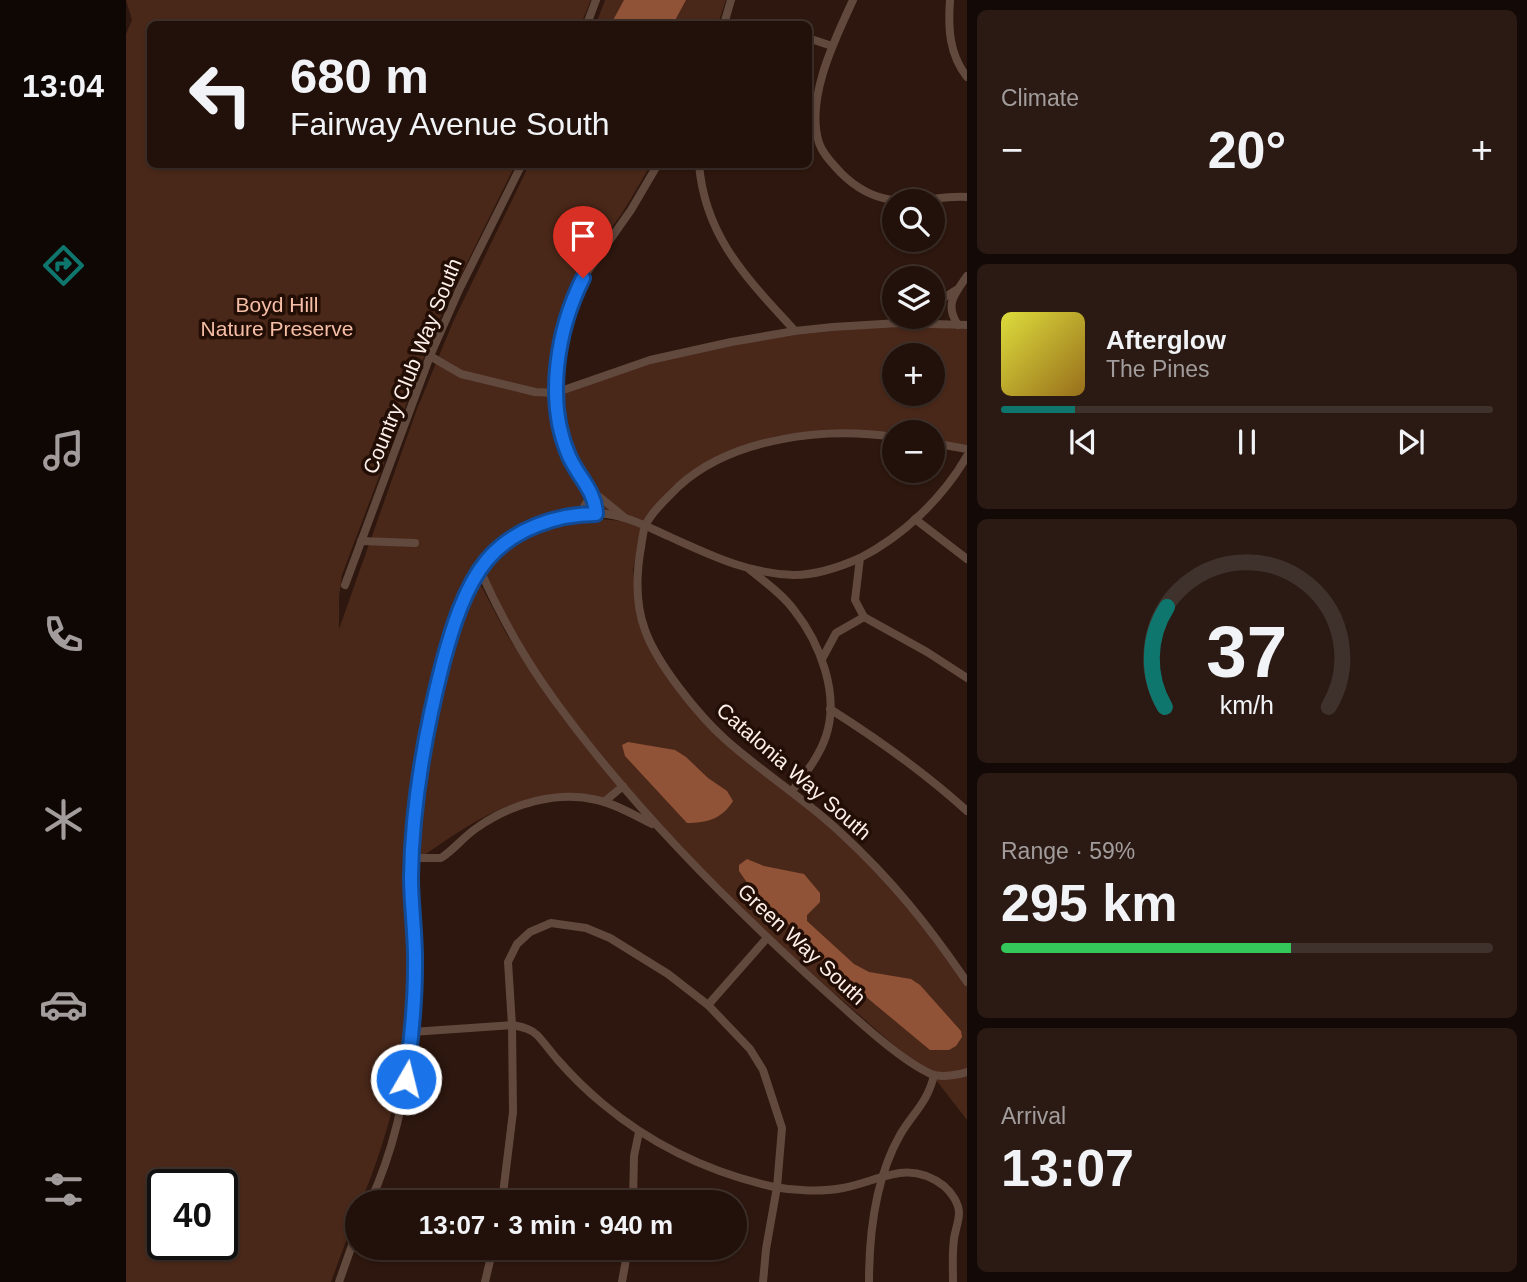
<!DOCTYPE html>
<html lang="en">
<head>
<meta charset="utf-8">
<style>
  :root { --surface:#22110a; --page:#2a1a13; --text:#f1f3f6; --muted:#a29d9c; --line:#3f312b; --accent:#0f766e }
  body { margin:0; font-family:Helvetica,sans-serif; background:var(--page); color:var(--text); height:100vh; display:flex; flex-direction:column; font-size:26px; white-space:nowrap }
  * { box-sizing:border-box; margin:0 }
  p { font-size:23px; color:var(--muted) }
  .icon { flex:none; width:38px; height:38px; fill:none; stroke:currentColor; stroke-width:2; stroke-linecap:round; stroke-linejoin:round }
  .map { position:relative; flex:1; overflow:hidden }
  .drawer { display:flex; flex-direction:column; gap:10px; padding:10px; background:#130906; width:560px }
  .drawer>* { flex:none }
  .top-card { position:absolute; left:21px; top:21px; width:665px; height:147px; border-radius:10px; box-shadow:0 2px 5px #0004,0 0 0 2px var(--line); background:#22110a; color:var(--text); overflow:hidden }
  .tools { position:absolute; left:756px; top:189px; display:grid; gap:14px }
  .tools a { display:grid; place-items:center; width:63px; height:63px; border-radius:50%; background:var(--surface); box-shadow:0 2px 5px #0004,0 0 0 2px var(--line); font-size:35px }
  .speed { position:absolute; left:21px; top:1169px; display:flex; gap:14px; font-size:35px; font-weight:700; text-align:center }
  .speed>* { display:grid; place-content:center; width:91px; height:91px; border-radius:50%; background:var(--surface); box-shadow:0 2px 5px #0004,0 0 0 2px var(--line); line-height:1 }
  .speed .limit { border:4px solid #111; border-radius:10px; background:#fff; color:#111 }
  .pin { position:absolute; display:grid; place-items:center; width:60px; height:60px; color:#fff; margin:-72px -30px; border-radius:50% 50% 50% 0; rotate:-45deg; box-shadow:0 0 7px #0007 }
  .pin .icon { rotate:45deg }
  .me { position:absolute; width:77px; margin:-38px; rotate:8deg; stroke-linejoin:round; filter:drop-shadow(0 0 5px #0008) }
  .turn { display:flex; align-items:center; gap:24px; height:147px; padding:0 28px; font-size:32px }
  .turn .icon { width:91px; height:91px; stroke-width:2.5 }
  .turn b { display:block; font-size:49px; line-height:60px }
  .big { font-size:52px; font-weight:800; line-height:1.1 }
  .drawer .widget { flex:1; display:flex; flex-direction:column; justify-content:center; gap:10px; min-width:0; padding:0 24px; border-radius:10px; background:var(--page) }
  .drawer .dial { align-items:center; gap:0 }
  .dial svg { height:182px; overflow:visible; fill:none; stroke:var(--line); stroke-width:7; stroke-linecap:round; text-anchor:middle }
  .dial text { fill:var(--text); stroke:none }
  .song { display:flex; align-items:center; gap:21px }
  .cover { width:84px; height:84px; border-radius:10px; background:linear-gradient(135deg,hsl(60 70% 55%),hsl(40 70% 35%)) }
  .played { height:7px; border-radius:4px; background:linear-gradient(90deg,var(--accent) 15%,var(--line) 15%) }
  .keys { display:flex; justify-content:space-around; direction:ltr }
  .heat { display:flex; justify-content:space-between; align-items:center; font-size:38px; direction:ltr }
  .charge { height:10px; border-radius:5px; background:linear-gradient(90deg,#34c759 59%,var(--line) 0) }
  .trip { position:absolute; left:219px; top:1190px; width:402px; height:70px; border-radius:35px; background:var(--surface); box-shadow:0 2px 5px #0004,0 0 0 2px var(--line); font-weight:800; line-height:70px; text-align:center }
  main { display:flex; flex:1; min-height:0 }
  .tab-bar { display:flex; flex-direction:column; width:126px; justify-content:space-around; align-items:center; background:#0e0704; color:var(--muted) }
  .tab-bar .icon { width:49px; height:49px }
  .tab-bar .on { color:var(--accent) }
  .tab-bar b { font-size:32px; color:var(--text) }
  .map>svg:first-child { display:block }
  .green { fill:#4a2819; fill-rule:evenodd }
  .water { fill:#915337 }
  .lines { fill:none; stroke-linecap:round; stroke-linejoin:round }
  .minor { stroke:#62493e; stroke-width:8 }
  .route-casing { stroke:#114b97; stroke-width:18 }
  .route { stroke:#1a73e8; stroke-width:12 }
  .labels { text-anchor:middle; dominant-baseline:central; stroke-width:7; stroke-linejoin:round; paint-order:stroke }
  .park-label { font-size:21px; fill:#f6bea6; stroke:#230e05 }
  .street-label { font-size:21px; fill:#fdf0eb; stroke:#230e05 }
</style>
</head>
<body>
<main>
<nav class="tab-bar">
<b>13:04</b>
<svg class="icon on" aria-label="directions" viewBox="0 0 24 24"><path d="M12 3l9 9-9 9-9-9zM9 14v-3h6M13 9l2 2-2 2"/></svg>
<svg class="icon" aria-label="music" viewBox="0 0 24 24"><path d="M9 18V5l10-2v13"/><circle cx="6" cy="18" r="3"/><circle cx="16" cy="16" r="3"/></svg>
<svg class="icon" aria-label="phone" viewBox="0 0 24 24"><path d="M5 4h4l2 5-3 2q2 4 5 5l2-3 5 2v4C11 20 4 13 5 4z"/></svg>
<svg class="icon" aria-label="climate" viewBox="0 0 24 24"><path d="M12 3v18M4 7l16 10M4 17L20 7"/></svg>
<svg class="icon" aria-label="car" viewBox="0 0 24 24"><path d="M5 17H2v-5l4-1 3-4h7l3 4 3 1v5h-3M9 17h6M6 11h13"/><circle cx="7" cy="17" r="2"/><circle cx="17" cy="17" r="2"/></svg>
<svg class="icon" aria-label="filters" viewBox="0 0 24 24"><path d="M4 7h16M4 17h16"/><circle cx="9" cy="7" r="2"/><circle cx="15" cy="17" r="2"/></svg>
</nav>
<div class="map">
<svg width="841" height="1282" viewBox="0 0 841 1282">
  <rect width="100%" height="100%" fill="#2d170e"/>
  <g class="green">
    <path d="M0 0H465L455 24H24V164L389 165 309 328 216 575 213 597V629L291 409 327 322 403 165H525C514 182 504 202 492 219 479 238 461 254 449 275 426 318 418 377 425 426 427 441 435 458 442 471 448 481 459 491 457 504L452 507C416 514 374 530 351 560 333 584 318 635 311 664 296 723 284 781 281 842 278 904 285 966 280 1028 275 1088 258 1147 235 1202H231V1211L205 1282H0V34L6 20ZM37 1185H96V1244H37Z"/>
    <polygon points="479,0 600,0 592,24 470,24"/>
    <path d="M774 326 841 329V446L807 440V432L686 431 650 436 619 446 561 475 519 522 469 511 446 454 433 396C464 385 494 372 525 363 606 340 691 331 774 326ZM768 355H807V394H768Z"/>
    <path d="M465 518 496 521 515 528 507 570 512 618 574 718 699 822 738 860 779 903 841 987V1069C831 1072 820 1074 810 1072 790 1067 753 1032 737 1018 624 922 517 816 430 696 402 657 379 615 357 573 382 536 422 523 465 518Z"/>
    <path d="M352 580 381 635 424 699 492 785 478 798C456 798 434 796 412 798 376 801 327 835 297 856L290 855C297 762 308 664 352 580Z"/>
    <polygon points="841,1076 841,1120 810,1080"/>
  </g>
  <g class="water">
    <polygon points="498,0 560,0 547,24 485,24"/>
    <path d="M502 742 549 750 560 757 582 778 601 791 607 801C596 819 581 823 561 823L499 756 496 745Z"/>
    <polygon points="621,859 638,866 678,874 694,893 694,902 681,915 681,921 728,964 743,972 785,979 794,985 835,1031 836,1037 830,1046 823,1050 804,1050 698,962 650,911 629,894 613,871 613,865"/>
  </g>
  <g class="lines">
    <g class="minor">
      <path d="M727 0C709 39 679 99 693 143 697 155 707 164 715 173 729 187 746 197 766 200 791 204 816 195 841 197"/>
      <path d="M824 0C822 28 823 54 841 77"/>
      <polyline points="461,24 470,0"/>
      <polyline points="598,24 605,0"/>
      <polyline points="682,38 706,46"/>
      <path d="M573 164C579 238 622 279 669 331"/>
      <polyline points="807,305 830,290"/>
      <path d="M832 325C818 304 829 294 841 276"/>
      <polyline points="304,356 335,374 409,392 429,393 524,360 605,342 669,331 707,327 773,323 841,325"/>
      <path d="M768 437C699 427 607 437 553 486 542 497 526 511 519 526 517 532 516 541 515 547 510 575 509 603 519 630 531 664 573 716 600 740 637 773 679 799 715 833 766 880 802 925 841 982"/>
      <polyline points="807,443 841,449"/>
      <polyline points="465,490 498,517"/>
      <polyline points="454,514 462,500 461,488"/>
      <polyline points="470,514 466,492 443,456 430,406 429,393 439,325 447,298 457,278 505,210 532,164"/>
      <polyline points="789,519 841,559"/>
      <polyline points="235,541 289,543"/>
      <path d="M354 570C374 615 398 658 427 698 505 806 599 900 697 989 725 1014 772 1059 805 1074 815 1078 830 1075 841 1072"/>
      <path d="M624 570C639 582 656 594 668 610 694 643 714 694 700 736 693 757 679 774 666 791"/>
      <polyline points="219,585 304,356 333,290 396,164"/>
      <path d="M738 617 729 600 734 558C777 536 817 498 841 456"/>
      <polyline points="738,617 801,652 841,678"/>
      <polyline points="696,659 710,633 738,617"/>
      <path d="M704 709C753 740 798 772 841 811"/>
      <polyline points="478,802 497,786"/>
      <path d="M286 858H315C329 849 338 836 352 827 385 804 431 790 471 800 490 804 508 815 526 824"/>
      <polyline points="582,1005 641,938"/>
      <path d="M286 1032 386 1025C395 1027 404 1028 411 1035 418 1042 424 1051 431 1059 445 1075 460 1090 477 1104 526 1145 586 1173 648 1187 669 1191 696 1192 717 1188 754 1181 782 1158 818 1186 825 1192 833 1203 833 1213 833 1221 829 1231 828 1239 826 1253 827 1268 827 1282"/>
      <path d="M244 1202C268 1150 281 1089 286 1032 291 980 285 929 286 878 286 789 302 695 334 612 341 594 349 575 361 560 374 544 395 531 414 524 435 516 458 512 481 514 502 517 523 527 542 536 582 554 622 574 668 575 691 575 714 567 734 558"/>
      <polyline points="376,1202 387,1112 386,1025 382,962 391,944 404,932 425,923 460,928 484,938 542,974 582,1005 624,1049 637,1070 656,1128 651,1187 640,1249 637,1282"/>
      <polyline points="507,1202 508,1156 513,1132"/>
      <polyline points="213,1282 231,1231"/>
      <polyline points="359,1282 367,1248"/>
      <polyline points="496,1282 502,1248"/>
      <path d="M743 1282C743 1232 749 1179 774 1135 787 1113 802 1102 808 1075"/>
    </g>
  </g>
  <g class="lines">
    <defs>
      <path id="route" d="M280 1079C285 1042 289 1005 289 968 290 938 285 907 285 877 286 805 299 732 317 662 326 629 338 588 361 560 387 529 431 514 470 514 469 490 452 477 443 456 419 401 431 330 457 278"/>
    </defs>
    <use href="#route" class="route-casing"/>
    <use href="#route" class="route"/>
  </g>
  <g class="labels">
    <g class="park-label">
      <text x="151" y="304">Boyd Hill<tspan x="151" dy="24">Nature Preserve</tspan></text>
    </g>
    <g class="street-label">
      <text transform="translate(286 366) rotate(-68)">Country Club Way South</text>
      <text transform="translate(668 771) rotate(41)">Catalonia Way South</text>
      <text transform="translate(676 944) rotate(43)">Green Way South</text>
    </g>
  </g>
</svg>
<div class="tools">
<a><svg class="icon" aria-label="search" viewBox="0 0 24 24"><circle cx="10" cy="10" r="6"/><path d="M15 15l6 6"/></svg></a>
<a><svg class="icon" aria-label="layers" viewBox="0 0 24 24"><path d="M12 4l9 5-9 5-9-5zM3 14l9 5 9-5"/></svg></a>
<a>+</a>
<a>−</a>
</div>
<div class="speed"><div class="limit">40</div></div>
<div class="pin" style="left:457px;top:278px;background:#d93025"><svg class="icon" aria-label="arrive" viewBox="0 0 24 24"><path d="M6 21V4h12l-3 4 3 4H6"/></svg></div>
<svg class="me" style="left:280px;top:1079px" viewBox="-20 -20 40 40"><circle r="17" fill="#1a73e8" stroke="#fff" stroke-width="3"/><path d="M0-11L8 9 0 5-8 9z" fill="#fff"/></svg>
<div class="trip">13:07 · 3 min · 940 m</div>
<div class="top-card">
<div class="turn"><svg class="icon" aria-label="left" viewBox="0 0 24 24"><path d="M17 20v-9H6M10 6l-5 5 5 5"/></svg><div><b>680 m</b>Fairway Avenue South</div></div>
</div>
</div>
<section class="drawer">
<div class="widget"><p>Climate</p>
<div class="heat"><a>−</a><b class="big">20°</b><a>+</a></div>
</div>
<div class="widget">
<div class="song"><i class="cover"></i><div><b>Afterglow</b><p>The Pines</p></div></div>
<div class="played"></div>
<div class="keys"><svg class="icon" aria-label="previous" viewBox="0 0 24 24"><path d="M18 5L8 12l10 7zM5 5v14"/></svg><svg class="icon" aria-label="pause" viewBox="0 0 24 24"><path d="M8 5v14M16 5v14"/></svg><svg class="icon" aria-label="next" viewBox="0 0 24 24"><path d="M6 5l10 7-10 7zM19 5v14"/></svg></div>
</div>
<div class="widget dial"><svg viewBox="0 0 100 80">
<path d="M14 69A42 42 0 1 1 86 69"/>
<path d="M14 69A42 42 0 0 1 15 25" stroke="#0f766e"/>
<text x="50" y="56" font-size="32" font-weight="700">37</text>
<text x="50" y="72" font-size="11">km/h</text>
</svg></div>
<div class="widget"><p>Range · 59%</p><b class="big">295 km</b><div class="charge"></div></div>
<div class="widget"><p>Arrival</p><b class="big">13:07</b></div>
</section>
</main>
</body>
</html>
